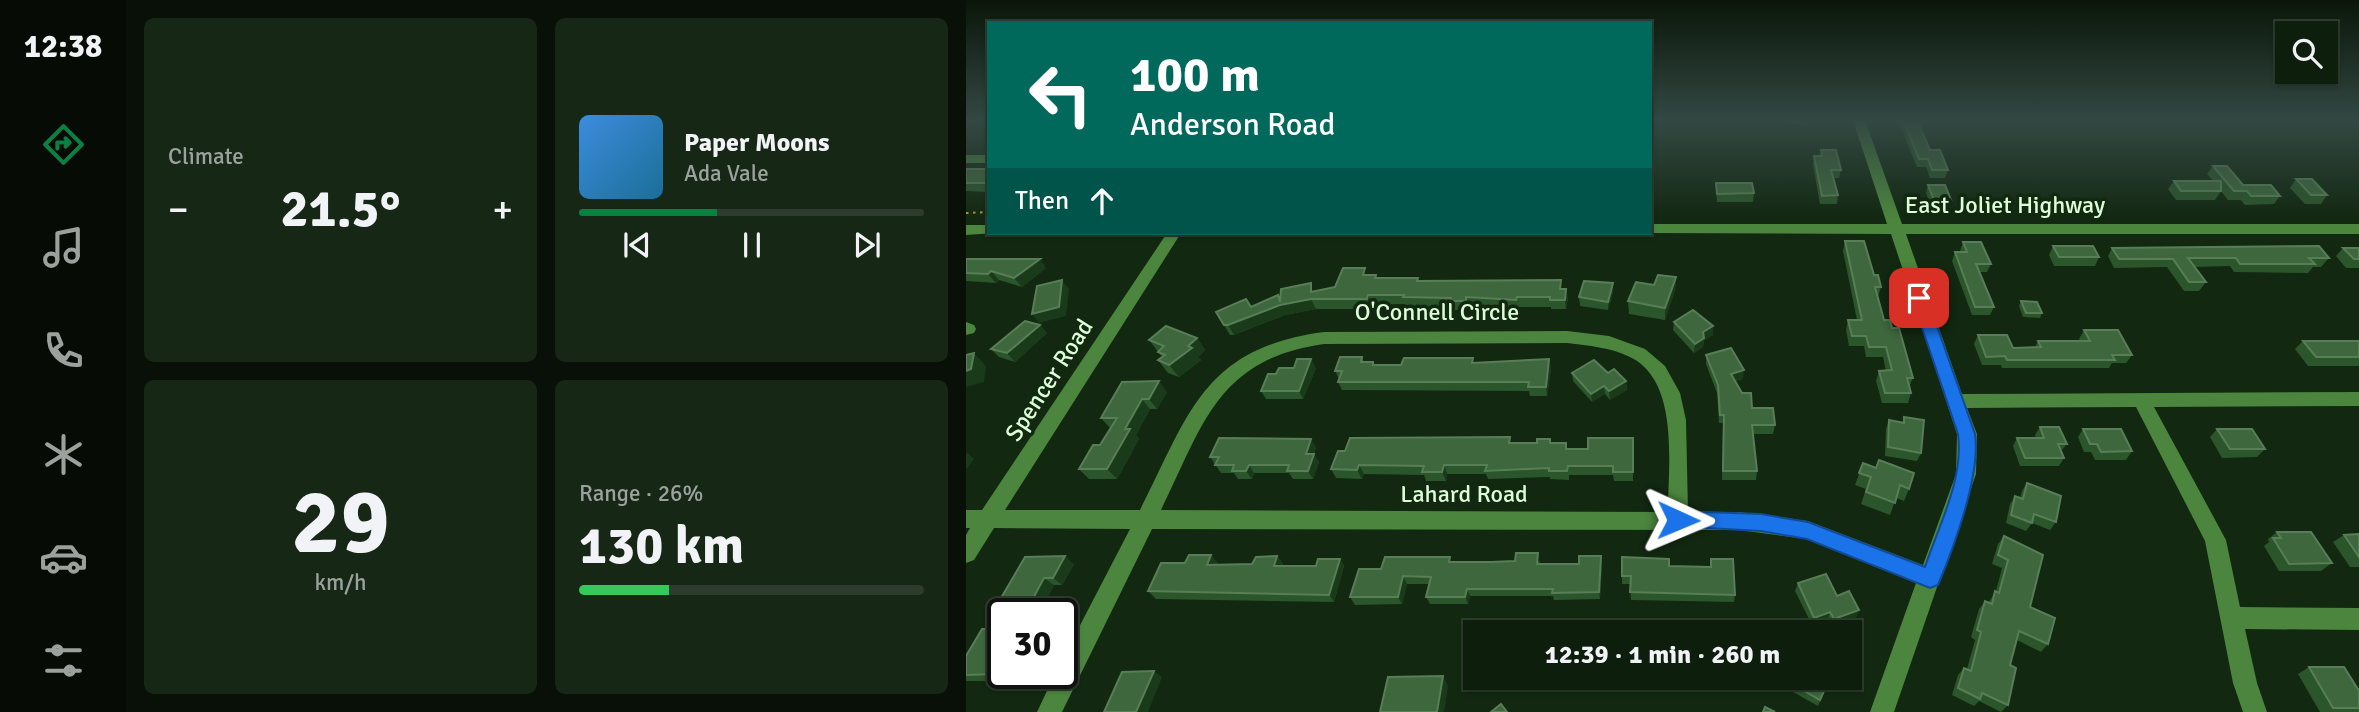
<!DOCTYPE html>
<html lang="en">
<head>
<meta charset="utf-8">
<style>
  :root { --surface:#0e1e0d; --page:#172716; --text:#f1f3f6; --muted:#9ba29d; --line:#2e3c2e; --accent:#0b8043 }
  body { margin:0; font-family:Signika,sans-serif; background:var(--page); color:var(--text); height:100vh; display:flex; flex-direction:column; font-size:26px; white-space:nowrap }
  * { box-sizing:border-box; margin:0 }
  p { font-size:23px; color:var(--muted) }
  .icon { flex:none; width:38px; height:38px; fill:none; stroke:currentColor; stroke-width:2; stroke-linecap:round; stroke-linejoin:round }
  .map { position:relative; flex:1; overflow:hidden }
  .panel { display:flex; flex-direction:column; gap:18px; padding:18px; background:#081007; width:840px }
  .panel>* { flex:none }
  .banner { position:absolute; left:21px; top:21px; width:665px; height:214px; border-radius:0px; box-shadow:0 2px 5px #0004,0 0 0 2px var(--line); background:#00695c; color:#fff; overflow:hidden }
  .controls { position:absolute; left:1309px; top:21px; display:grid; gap:14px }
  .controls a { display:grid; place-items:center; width:63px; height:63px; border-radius:0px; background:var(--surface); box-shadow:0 2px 5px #0004,0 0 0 2px var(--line); font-size:35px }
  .speed { position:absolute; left:21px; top:598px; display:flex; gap:14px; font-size:35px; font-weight:700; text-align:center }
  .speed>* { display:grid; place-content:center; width:91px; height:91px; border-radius:50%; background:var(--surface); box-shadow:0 2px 5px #0004,0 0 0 2px var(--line); line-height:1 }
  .speed .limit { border:4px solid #111; border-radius:10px; background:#fff; color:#111 }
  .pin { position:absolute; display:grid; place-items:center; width:60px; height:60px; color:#fff; margin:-30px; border-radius:14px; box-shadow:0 4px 10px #0006 }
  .me { position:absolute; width:77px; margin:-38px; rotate:91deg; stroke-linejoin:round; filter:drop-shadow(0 0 5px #0008) }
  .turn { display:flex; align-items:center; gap:24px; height:147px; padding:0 28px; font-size:32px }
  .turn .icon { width:91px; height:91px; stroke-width:2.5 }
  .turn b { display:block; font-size:49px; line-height:60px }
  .then { display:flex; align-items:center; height:66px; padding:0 28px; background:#0003; gap:14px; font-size:26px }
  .big { font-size:52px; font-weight:700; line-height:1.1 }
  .panel .card { flex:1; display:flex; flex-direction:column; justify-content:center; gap:10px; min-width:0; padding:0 24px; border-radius:10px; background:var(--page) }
  .panel .dial { align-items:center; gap:0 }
  .dial b { font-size:91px; line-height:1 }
  .song { display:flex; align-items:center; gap:21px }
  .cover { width:84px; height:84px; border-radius:10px; background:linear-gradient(135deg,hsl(210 70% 55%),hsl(200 70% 35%)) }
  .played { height:7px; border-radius:4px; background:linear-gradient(90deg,var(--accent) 40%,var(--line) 40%) }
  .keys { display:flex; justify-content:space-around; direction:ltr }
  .heat { display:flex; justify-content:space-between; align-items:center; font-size:38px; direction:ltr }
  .charge { height:10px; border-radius:5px; background:linear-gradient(90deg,#34c759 26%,var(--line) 0) }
  .panel .tiles { flex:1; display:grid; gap:18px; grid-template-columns:repeat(2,1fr) }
  .trip { position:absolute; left:497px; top:620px; width:399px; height:70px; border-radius:0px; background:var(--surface); box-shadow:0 2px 5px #0004,0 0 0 2px var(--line); font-weight:700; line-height:70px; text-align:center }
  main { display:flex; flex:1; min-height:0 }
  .menu { display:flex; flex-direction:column; width:126px; justify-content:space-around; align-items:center; background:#060c05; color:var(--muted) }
  .menu .icon { width:49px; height:49px }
  .menu .selected { color:var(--accent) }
  .menu b { font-size:32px; color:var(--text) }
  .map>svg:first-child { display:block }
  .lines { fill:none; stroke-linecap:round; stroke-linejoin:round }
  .path { stroke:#b59235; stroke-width:2; stroke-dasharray:2.5 4.5; stroke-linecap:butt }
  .minor { fill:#4b853e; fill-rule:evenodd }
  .wall { fill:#2b552b }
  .shaded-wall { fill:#193b19 }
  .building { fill:#3e673e; stroke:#577e56; stroke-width:2 }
  .route { fill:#1a73e8; stroke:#114b97; stroke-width:2 }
  .labels { text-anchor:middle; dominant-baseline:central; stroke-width:7; stroke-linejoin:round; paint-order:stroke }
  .street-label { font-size:24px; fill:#ddfdd9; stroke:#122811 }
</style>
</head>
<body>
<main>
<nav class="menu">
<b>12:38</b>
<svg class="icon selected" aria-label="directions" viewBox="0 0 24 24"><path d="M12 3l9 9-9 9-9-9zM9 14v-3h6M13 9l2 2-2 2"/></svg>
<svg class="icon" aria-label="music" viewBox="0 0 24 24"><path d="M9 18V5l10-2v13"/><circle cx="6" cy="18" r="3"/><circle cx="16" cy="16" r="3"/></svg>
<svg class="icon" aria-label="phone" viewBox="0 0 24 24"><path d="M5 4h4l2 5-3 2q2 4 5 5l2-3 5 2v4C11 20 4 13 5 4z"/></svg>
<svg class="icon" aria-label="climate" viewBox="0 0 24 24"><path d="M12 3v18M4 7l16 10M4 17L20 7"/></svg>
<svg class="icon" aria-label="car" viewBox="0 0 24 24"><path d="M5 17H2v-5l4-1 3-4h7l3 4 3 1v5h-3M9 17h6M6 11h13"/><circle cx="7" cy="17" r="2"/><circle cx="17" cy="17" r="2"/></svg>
<svg class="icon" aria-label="filters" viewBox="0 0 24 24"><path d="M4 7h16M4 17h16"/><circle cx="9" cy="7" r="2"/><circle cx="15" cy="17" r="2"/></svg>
</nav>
<section class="panel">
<div class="tiles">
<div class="card"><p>Climate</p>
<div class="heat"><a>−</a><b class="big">21.5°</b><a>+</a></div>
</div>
<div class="card">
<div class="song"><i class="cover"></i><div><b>Paper Moons</b><p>Ada Vale</p></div></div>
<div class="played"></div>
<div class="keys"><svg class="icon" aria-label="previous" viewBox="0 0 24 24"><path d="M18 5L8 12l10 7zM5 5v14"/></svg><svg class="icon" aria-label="pause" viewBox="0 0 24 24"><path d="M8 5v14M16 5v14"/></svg><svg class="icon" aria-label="next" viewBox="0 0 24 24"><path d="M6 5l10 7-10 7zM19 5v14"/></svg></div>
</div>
<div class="card dial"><b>29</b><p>km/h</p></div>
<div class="card"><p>Range · 26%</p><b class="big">130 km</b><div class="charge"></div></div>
</div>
</section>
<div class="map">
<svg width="1393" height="712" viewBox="0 0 1393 712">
  <rect width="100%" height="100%" fill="#122811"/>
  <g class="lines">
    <polyline class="path" points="0,213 23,212"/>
    <g class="minor">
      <path d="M887 120H899L936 224H1393V234H940L996 394 1393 392V406L1188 407 1260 540 1274 607 1393 608V630L1279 629 1291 683 1301 712H1277L1267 683 1239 541 1170 407 1001 408 1011 434 1010 474 928 712H904L950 583 841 539 773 530 186 529 96 712H71L89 674H96V660L164 529 28 528 8 560 0 563V535L4 528H0V510H16L201 233H215L39 510H174C223 414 237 348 358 332L601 331 643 336 679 349 699 366 714 393 720 420 722 512H773L842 521 957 565 990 474 991 434 925 234 680 233H684V224H921ZM601 343C623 346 644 347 664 357 714 381 702 466 702 512L195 510C237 425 251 359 358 344Z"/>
      <rect x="0" y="155" width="23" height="8"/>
      <polygon points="0,225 23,225 23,233 29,233 0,235"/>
      <polygon points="0,322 8,325 10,329 8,333 0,335"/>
    </g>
  </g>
  <g class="wall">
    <polygon points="822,120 842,120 840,126 821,122"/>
    <polygon points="932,120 951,120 964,150 982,170 979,178 964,178 960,167 951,167"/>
    <polygon points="855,150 875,170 873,178 868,178 872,195 871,204 854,204 847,165 848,156 854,156"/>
    <polygon points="1247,166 1277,185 1314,196 1308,204 1279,205 1275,200 1262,200 1255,191 1249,200 1210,200 1202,189 1208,181 1247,181 1241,174"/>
    <polygon points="0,169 23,169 23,192 0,191"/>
    <polygon points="1330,179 1361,195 1355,204 1339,204 1324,188"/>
    <polygon points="750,183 788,193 787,202 751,202"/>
    <polygon points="962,185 985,200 982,208 966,208 960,193"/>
    <polygon points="879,241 908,275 915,287 912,297 918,320 926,328 947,378 943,387 945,393 942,403 916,403 910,381 913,371 920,371 917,357 900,357 898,346 883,346 880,330 882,320 891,320 877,251"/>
    <polygon points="997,242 1025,264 1021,272 1013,272 1028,307 1024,315 1006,315 986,261 989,252 994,252 994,251"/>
    <polygon points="1087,246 1133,257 1129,266 1088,266 1083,255"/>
    <polygon points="1146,248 1363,258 1355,267 1347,267 1342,273 1268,272 1264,266 1228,267 1240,282 1233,291 1218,291 1201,267 1148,268 1142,256"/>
    <polygon points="1377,248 1393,248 1393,268 1380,268 1370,256"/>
    <polygon points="0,259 80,268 56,287 33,280 30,283 0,281"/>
    <polygon points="402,275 410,275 411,278 452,278 453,281 596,289 602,298 600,309 585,309 585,307 552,307 552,309 503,307 502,310 487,310 486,308 440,307 439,304 406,305 404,309 350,309 319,315 268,335 264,335 250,312 315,301 349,291 369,287"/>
    <polygon points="710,277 709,290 699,320 663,314 662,301 688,285"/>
    <polygon points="647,283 647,292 642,310 614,306 613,297"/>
    <polygon points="1055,301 1076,313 1074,318 1057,317 1053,306"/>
    <polygon points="708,322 747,326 747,335 738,340 737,347 728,353 707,330"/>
    <polygon points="74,325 81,333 49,362 33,357 25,349"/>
    <polygon points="1118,330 1166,355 1160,363 1146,363 1143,368 1036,368 1035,365 1016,365 1008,344 1012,335 1047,348 1069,347 1072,341 1114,341 1113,339"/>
    <polygon points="231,338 239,350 232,357 235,360 213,377 202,373 192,360 196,357 183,340"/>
    <polygon points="1337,341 1393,341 1393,366 1342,366 1329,349"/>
    <polygon points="740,355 777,379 769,381 786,408 809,425 807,434 787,434 791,471 790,480 756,480 757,423 753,423 751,393 740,364"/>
    <polygon points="396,357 398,362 409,365 508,363 585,368 581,396 564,396 563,391 376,390 372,382 373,379 369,371"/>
    <polygon points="328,368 350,368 337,399 300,399 295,391 310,374"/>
    <polygon points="606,373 642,373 660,381 661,390 644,400 639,394 626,402 607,381"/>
    <polygon points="156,382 201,392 191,409 184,409 170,435 173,439 151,479 123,479 113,469 134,445 144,428 135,418"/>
    <polygon points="938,417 955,453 951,461 919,456 920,429 923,420 936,423"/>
    <polygon points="1074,427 1101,444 1095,451 1098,458 1093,466 1054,466 1047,446 1051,438 1070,438 1069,435"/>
    <polygon points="1117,429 1166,451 1160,460 1129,460 1125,452 1118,452 1112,437"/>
    <polygon points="1251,429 1299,449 1291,457 1256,458 1244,437"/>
    <polygon points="667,438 667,481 648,481 647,475 603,475 603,480 584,479 584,477 522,479 520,474 481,474 480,481 460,481 458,475 398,474 396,479 370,478 365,469 546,443 600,443 601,449 622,449"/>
    <polygon points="350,447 348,454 353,462 347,479 327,479 323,473 288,473 286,479 272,479 268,473 255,473 244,457"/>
    <polygon points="897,463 943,489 938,501 930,498 924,515 895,504 900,489 889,485"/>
    <polygon points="1061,483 1090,522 1084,530 1066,523 1060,531 1040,523 1044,504 1049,496 1054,498 1056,491"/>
    <polygon points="1311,532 1366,563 1355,571 1313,571 1298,546 1303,542 1302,539"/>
    <polygon points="1393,534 1393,567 1384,567 1367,542 1378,535"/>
    <polygon points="1038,536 1064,607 1082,644 1075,652 1051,640 1044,665 1042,705 1035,712 1013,701 1008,706 986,695 992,675 998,668 1001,669 1009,640 1005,637 1013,609 1019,601 1022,603 1030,591 1036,568 1026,564 1032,544"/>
    <polygon points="311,556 317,564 316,566 350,566 374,559 378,566 368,602 190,599 182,591 219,563 252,563 251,565 286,564"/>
    <polygon points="635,556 636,564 634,599 588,600 587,596 504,596 502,604 464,604 460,597 463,584 441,584 436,604 389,605 384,597 415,569 486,562 574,561 573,564 613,564"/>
    <polygon points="59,557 108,564 96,585 88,585 74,611 41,612 31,605"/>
    <polygon points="745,559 769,595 768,602 665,600 664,584 656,584 656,576 703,566 744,567"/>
    <polygon points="832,583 871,596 893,610 890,617 865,626 862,619 846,625 829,591"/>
    <polygon points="0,656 37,674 43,674 39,681 0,681"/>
    <polygon points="1343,667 1393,691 1393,712 1354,712 1332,674"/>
    <polygon points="807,677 857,677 857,678 862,682 852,706 806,680"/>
  </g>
  <g class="shaded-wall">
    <polygon points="0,120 10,120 0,128"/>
    <polygon points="74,259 80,268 56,287 48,278"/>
    <polygon points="25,271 33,280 30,283 22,274"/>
    <polygon points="710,277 709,290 699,320 699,308"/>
    <polygon points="96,280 103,289 100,316 73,323 66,314"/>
    <polygon points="647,283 647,292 642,310 642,302"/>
    <polygon points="600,289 602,298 600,309 599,300"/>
    <polygon points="402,295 406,305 404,309 401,299"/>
    <polygon points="345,299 350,309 319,315 268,335 262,325 316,305"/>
    <polygon points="74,325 81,333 49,362 41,353"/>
    <polygon points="747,326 747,335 738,340 737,347 728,353 729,344 737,332"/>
    <polygon points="231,338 239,350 232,357 235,360 213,377 203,365"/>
    <polygon points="8,353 20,366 18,382 0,387 0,371"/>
    <polygon points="345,359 350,368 337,399 333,391"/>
    <polygon points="583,359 585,368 581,396 580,387"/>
    <polygon points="778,370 777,379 764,382 765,374"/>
    <polygon points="193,381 201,392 191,409 183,399"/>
    <polygon points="660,381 661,390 644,400 643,391"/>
    <polygon points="638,386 639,394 626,402 625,394"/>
    <polygon points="176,399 184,409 170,435 173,439 151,479 141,469 159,429"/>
    <polygon points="345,439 350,447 348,454 353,462 347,479 342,471 340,454"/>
    <polygon points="0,452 8,459 0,470"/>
    <polygon points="283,465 288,473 286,479 280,471"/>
    <polygon points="393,465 398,474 396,479 391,470"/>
    <polygon points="478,465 481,474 480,481 476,472"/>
    <polygon points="245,555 252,563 248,572 241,565"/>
    <polygon points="99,556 108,564 96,585 87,578"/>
    <polygon points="311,556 317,564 314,574 308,566"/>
    <polygon points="635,556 636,564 634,599 633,592"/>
    <polygon points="374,559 378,566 368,602 363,595"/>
    <polygon points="437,576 441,584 436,604 432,597"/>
    <polygon points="78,578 88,585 74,611 64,604"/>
    <polygon points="501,589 504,596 502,604 499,597"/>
    <polygon points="893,610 890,617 865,626 868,619"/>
    <polygon points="864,612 862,619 846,625 848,618"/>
    <polygon points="37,660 37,674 43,674 39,681 27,674"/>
    <polygon points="188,671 196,677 182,712 170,712"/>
    <polygon points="477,676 482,686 478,712 471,712"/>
  </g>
  <g class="building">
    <polygon points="937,120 951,120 964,150 974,150 982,170 966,170 962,159 953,159"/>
    <polygon points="855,150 870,150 875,170 865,170 872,195 856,196 848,156 856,156"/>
    <polygon points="1247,166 1261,166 1277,185 1305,185 1314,196 1285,196 1281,191 1268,191"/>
    <rect x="0" y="169" width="23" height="14"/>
    <polygon points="1330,179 1346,179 1361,195 1345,195"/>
    <polygon points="1208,181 1255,181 1255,191 1215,191"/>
    <polygon points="750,183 786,183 788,193 751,194"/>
    <polygon points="962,185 979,185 985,200 968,200"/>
    <polygon points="879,241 898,241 908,275 912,275 915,287 909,287 918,320 924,320 926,328 933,328 947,378 941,378 945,393 919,393 913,371 926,370 920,347 903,347 900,336 886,336 882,320 896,320"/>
    <polygon points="997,242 1015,242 1025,264 1010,264 1028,307 1009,307 989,252 1001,252"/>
    <polygon points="1087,246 1127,246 1133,257 1093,257"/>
    <polygon points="1353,246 1363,258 1343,258 1349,264 1274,264 1270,258 1222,258 1240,282 1223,282 1207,259 1153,259 1146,248"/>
    <polygon points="1377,248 1393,248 1393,259 1388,259"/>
    <polygon points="0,259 74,259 48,278 25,271 22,274 0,273"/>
    <polygon points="377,268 399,268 397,275 410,275 409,278 452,278 451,281 595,280 594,289 600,289 599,300 584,300 584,297 551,297 550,300 500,297 500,301 484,301 485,298 437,297 438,295 402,295 401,299 345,299 314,305 262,325 258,325 250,312 280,299 285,307 312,295 314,302 315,289 345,283 345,292 369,287"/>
    <polygon points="692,275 710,277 699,308 662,301 670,282 688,285"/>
    <polygon points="96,280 93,307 66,314 71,286"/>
    <polygon points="618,281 647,283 642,302 613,297"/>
    <polygon points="1055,301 1071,302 1076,313 1060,313"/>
    <polygon points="727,310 747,326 737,332 738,338 729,344 708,322"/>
    <polygon points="59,321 74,325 41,353 25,349"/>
    <polygon points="200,326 231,338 222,346 226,348 203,365 192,360 199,355 192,352 198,346 183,340"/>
    <polygon points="1118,330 1152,330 1166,355 1146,355 1149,360 1041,360 1039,356 1020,357 1012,335 1041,335 1047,348 1075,347 1072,341 1124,341"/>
    <polygon points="1337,341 1393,341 1393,357 1350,357"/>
    <polygon points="765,348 778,370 765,374 776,393 785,393 786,408 807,408 809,425 786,425 791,471 757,471 758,415 754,415 752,385 740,355"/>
    <polygon points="8,353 5,369 0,371 0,355"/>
    <polygon points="374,357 396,357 395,362 407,362 407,365 435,365 438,358 507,358 506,363 583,359 580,387 562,387 563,382 372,382 376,371 369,371"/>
    <polygon points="331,359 345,359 333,391 295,391 302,374 310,374 313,368 328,368"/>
    <polygon points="628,360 642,373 648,369 660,381 643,391 638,386 625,394 606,373"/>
    <polygon points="193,381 183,399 176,399 159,429 164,429 141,469 113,469 127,445 134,445 151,418 135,418 156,382"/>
    <polygon points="938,417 958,420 955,453 922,447 923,420 938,423"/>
    <polygon points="1074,427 1093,427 1101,444 1092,444 1098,458 1059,458 1051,438 1078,438"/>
    <polygon points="1117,429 1155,429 1166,451 1135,452 1131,444 1124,444"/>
    <polygon points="1251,429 1286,429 1299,449 1264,449"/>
    <polygon points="544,437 543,443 571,443 571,439 584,439 584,443 600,443 600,449 622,449 622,438 667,438 667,472 647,472 647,466 602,466 601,471 583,471 583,468 519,471 521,465 478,465 476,472 456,472 458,466 393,465 391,470 365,469 372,451 379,451 384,438"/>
    <polygon points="253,438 345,439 340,454 348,454 342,471 321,471 323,465 283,465 280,471 266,471 268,465 249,465 253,457 244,457"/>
    <polygon points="913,460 948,473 943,489 934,485 929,503 900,492 905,477 893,473 897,463 910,468"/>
    <polygon points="1061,483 1095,496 1090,522 1068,514 1066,523 1045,515 1049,496 1057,499"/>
    <polygon points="1311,532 1345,532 1366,563 1323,564 1307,538 1315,538"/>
    <polygon points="1393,534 1393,557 1378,535"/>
    <polygon points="1038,536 1077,555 1064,607 1089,618 1082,644 1053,631 1044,665 1050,668 1042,705 1016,693 1014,699 992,688 998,668 1005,671 1015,632 1011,630 1019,601 1026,604 1029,591 1033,593 1042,560 1032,555"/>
    <polygon points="550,553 572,553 571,564 613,564 613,556 635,556 633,592 586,593 587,589 501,589 499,597 460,597 465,577 437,576 432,597 384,597 393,569 415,569 419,557 484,557 483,562 525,562 549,561"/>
    <polygon points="223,555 245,555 241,565 286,564 290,557 311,556 308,566 350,566 352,559 374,559 363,595 182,591 195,563 219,563"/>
    <polygon points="99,556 87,578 78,578 64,604 31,605 59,557"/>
    <polygon points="656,557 703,559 703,566 745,567 745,559 767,559 769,595 664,592 665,576 656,576"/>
    <polygon points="860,574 871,596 883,591 893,610 868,619 864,612 848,618 832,583"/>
    <polygon points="16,629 37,629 37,660 27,674 0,675 0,656"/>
    <polygon points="1343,667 1378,667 1393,691 1393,708 1367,708"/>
    <polygon points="188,671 170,712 138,712 156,672"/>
    <polygon points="477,676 471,712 414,712 422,677"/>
    <polygon points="814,677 857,677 857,678 862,682 854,700"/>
    <polygon points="535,704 541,712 525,712"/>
    <polygon points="799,707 809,712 797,712"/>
  </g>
  <linearGradient id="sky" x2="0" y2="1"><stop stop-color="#0a1609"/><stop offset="0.55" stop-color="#334843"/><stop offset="1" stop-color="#334843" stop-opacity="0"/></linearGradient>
  <rect width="1393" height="219" fill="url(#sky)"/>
  <path class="route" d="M953 293 961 298 1009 434C1015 474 988 547 972 585L964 588 841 539 795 531 705 526 702 520 705 514 712 511 795 514 842 522 959 567C973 525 998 479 992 434L946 298Z"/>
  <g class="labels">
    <g class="street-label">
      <text x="1039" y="205">East Joliet Highway</text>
      <text x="471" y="312">O'Connell Circle</text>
      <text transform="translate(83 380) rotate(-57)">Spencer Road</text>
      <text x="498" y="494">Lahard Road</text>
    </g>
  </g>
</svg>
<div class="controls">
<a><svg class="icon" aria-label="search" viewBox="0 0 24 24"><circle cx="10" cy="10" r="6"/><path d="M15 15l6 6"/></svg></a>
</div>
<div class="speed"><div class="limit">30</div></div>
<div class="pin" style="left:953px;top:298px;background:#d93025"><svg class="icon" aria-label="arrive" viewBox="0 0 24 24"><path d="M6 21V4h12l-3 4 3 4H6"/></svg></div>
<svg class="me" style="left:712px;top:520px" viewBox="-20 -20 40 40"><path d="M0-17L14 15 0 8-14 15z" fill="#1a73e8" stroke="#fff" stroke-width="4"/></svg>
<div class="trip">12:39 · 1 min · 260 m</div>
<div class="banner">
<div class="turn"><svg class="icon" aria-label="left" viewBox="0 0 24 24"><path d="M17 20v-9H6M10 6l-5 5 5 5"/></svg><div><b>100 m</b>Anderson Road</div></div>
<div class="then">Then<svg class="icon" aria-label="ahead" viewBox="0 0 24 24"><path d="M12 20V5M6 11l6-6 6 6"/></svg></div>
</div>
</div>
</main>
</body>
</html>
